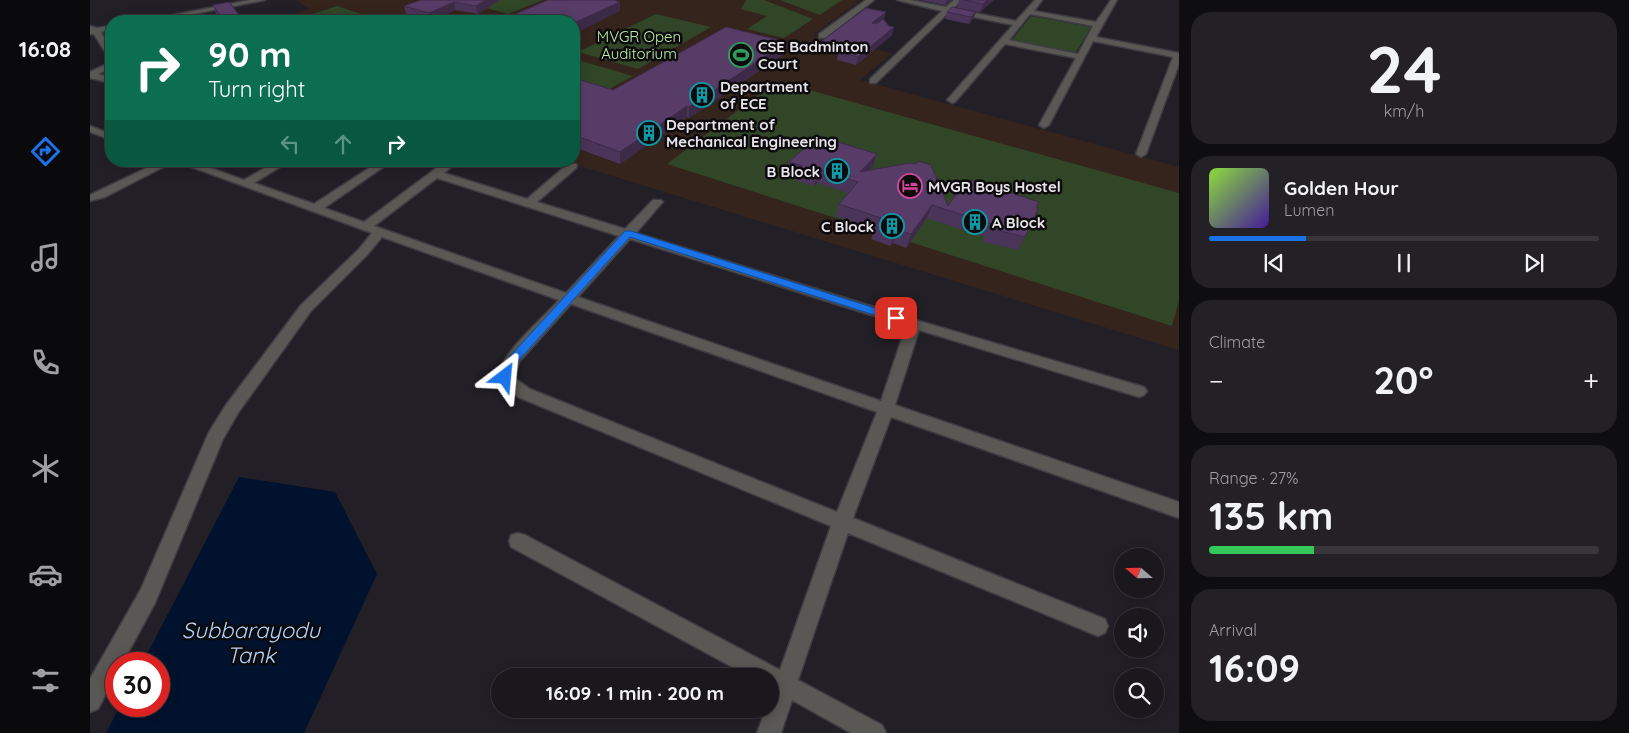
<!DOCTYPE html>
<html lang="en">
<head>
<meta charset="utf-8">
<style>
  :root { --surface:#1a171d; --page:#232026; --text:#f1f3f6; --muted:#9f9fa4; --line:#38363b; --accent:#1a73e8 }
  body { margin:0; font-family:Quicksand,sans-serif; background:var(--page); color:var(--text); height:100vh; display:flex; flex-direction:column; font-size:19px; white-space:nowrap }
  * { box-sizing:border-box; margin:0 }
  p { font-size:16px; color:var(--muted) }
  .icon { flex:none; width:28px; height:28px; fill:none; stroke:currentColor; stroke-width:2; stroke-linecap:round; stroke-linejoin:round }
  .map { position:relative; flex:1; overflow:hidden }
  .side { display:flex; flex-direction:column; gap:12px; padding:12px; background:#0e0d10; width:450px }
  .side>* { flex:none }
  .banner { position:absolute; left:15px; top:15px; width:475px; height:152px; border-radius:20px; box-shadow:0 2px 12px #0003,0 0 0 1px var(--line); background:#0b6e4f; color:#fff; overflow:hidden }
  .needle { width:32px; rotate:290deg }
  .controls { position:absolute; left:1024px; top:548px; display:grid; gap:10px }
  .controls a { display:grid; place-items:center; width:50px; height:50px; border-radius:50%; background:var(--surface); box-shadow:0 2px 12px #0003,0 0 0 1px var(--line); font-size:25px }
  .speed { position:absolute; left:15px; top:652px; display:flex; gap:10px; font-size:25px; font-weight:700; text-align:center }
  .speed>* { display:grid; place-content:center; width:65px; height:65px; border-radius:50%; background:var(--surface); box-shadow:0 2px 12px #0003,0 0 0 1px var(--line); line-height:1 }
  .speed .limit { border:8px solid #d22; background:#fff; color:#111 }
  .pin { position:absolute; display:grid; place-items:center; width:42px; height:42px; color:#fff; margin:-21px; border-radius:10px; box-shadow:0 2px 8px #0006 }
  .me { position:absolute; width:55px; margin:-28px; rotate:29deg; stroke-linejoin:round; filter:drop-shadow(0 0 4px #0008) }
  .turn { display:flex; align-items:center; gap:18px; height:105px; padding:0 20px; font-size:22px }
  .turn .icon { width:65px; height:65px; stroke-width:2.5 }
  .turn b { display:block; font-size:35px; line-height:42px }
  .lanes { display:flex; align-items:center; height:48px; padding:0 20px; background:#0003; justify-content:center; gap:25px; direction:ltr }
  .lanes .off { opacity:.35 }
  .big { font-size:38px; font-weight:700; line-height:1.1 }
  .side .card { flex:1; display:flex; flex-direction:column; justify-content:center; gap:8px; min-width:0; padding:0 18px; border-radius:20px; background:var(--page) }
  .side .dial { align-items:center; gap:0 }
  .dial b { font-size:65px; line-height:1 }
  .song { display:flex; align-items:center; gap:15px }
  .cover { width:60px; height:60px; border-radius:8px; background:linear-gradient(135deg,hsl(90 70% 55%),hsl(260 70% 35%)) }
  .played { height:5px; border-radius:2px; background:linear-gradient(90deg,var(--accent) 25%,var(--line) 25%) }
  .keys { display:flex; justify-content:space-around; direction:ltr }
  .heat { display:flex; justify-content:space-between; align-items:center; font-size:28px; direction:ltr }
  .charge { height:8px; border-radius:4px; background:linear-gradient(90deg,#34c759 27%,var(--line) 0) }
  .trip { position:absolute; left:401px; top:668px; width:288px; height:50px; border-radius:25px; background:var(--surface); box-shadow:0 2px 12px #0003,0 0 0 1px var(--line); font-weight:700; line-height:50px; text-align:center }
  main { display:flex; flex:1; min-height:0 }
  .dock { display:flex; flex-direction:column; width:90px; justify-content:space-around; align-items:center; background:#0a090c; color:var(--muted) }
  .dock .icon { width:35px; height:35px }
  .dock .on { color:var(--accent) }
  .dock b { font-size:22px; color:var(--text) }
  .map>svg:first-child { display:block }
  .education { fill:#35241c }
  .green { fill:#304627 }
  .water { fill:#00122d }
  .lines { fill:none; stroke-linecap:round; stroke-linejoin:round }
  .minor-casing { stroke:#3e3b42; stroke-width:3 }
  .minor { fill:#595854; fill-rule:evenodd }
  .wall { fill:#4b3459 }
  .shaded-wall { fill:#3d2a49 }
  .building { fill:#573c68; stroke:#3d2a49 }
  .route { fill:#1a73e8; stroke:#114b97 }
  .labels { text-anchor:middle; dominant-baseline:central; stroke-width:5; stroke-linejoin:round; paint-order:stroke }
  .far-park-label { font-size:15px; fill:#baeea6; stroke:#0c0a0d }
  .far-poi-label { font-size:15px; font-weight:bold; fill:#e7e4e9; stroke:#0c0a0d; text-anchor:start }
  .near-water-label { font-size:22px; font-style:italic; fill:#b2d5fb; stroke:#0c0a0d }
</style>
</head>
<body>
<main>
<nav class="dock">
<b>16:08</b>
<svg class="icon on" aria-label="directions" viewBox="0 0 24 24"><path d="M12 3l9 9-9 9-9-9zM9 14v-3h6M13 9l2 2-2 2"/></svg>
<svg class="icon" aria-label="music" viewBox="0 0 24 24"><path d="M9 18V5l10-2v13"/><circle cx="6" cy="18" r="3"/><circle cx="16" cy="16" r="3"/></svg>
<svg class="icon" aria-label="phone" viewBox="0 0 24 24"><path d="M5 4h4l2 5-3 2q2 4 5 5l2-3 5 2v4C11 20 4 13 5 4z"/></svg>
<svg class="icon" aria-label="climate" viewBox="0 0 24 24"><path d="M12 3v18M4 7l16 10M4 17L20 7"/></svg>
<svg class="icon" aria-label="car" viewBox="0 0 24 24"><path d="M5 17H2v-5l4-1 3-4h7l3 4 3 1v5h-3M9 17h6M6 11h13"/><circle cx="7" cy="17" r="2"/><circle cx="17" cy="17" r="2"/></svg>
<svg class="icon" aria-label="filters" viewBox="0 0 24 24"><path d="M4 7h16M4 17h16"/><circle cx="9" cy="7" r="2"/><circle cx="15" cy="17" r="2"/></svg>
</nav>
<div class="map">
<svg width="1089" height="733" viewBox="0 0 1089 733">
  <rect width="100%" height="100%" fill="#231f27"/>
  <polygon class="education" points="205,0 770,0 723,35 802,53 770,80 1089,167 1089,350 474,161 484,161 484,21 183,21 220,9"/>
  <g class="green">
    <polygon points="405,0 453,0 418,14 389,6"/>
    <polygon points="656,0 674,0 723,19 694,38 657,29 677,16 651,9"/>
    <polygon points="690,0 752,0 730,15"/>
    <polygon points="247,6 292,21 201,21"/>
    <polygon points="566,14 621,27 548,69 488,52"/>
    <polygon points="941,16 1001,27 985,54 921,41"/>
    <polygon points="484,59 543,76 510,94 484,88"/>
    <polygon points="687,81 1089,193 1089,301 1082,326 577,164"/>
  </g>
  <polygon class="water" points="149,477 245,492 287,574 214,733 16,733 30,706 69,706 69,664 52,664"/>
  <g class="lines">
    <defs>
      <g id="minor">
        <polygon points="160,0 175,0 68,21 53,21"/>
        <polygon points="776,0 784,0 735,38 729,38 729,34"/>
        <path d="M807 0H820L856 7 864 0H871L863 9 926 21 945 0H952L944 11 1006 22 1021 0H1027L1006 37 1089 53V64L1056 154 1051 157 1046 154 1083 57 1003 41 959 125 954 128 949 125 986 58 915 44 865 102 862 103 857 100 923 25 859 12 786 83H780V79L852 11ZM940 14 1003 26 988 54 919 40Z"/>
        <polygon points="0,26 7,28 21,26 21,30 11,32 21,49 21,57 18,57 4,34 0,34"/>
        <polygon points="21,62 21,68 8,74 21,77 21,83 0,78 0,72"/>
        <polygon points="0,126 21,134 21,140 0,132"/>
        <path d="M71 161H101L154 180 187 161H200L164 183 224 204 290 161H302L234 208 274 222 356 161H368L354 173 437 199 478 164H486L487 166 486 168 447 202 535 229 563 200H571L573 202 571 204 546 233 829 321 1054 387 1057 391 1054 395 1049 397 829 330 805 405 1089 502V518L801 417 763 518 1015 619 1018 626 1015 633 1008 636 758 533 708 680 792 725 796 733H761L702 700 691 733H667L676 709H680V698L683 690 680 688V676H659L421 547 419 541 421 535 428 533 435 535 690 670 741 526 428 397 414 388 407 377C414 350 450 321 469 300L292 237 277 255 221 311 148 413 133 439 65 603 32 664H26V675L8 709 0 712V679L51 589 119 432 136 405 211 305 269 249 282 233 85 161 15 197 0 201V195ZM347 178 529 236 476 293 284 226ZM540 239 816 326 791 401 488 297ZM481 304 787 412 747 512 440 389 423 377 430 361Z"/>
      </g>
    </defs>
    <use href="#minor" class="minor-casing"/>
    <use href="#minor" class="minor"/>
  </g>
  <g class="wall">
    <polygon points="331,0 409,0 388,14 365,10 342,21 316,14 314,6"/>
    <polygon points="830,0 861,0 855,5"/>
    <polygon points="869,0 904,0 890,12 867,8"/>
    <polygon points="123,5 154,21 131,21 126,14"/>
    <polygon points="857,12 886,12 883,19 879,24 855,19"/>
    <polygon points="794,20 799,26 804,27 802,35 766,65 747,60 748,53 731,49 732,41"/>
    <polygon points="696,53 599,118 597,117 530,164 484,147 484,78 523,90"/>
    <polygon points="787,154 783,166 780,170 858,206 946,208 948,209 928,250 893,242 895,237 837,218 816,248 803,243 800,246 781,239 784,230 746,216 749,204 758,193 727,183 724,186 707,181 708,178 697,175 699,162"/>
  </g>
  <g class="shaded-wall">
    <polygon points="396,0 409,0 388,14 386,6"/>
    <polygon points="857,0 861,0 855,5"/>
    <polygon points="897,0 904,0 890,12 893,4"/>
    <polygon points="364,2 365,10 341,21 339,13"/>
    <polygon points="530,2 530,11 484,34 484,23"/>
    <polygon points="796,12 794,20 780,31 782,23"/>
    <polygon points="886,12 883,19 879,24 881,17"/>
    <polygon points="804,27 802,35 766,65 768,57"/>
    <polygon points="697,42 696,53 599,118 599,107"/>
    <polygon points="597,106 597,117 530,164 530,152"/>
    <polygon points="787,154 783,166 767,184 770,172"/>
    <polygon points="730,170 727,183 724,186 727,174"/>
    <polygon points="842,205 837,218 816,248 821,234"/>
    <polygon points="807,230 803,243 800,246 805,233"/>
  </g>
  <g class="building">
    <polygon points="331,0 396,0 386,6 364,2 339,13 314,6"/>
    <polygon points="458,0 524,0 530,2 484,23 484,21 409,21"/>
    <polygon points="874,0 897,0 893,4"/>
    <polygon points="139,2 154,21 135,21 131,17 123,5"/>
    <polygon points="862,7 886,12 881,17 857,12"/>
    <polygon points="776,8 796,12 782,23 786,24 793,19 799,26 804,27 768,57 749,52 756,47 732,41"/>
    <polygon points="636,27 697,42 599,107 597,106 530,152 484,135 484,78 523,90"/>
    <polygon points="728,136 787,154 770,172 819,163 826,164 828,161 841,165 858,206 871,187 875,183 878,184 881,180 949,202 946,208 948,209 935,237 899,228 901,224 842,205 821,234 807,230 805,233 785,226 791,218 749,204 768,182 730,170 727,174 710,168 712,166 699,162"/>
  </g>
  <polygon class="route" points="535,231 541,231 810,316 812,318 806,322 803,321 540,237 429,360 422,370 419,380 411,380 409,377 411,369 421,355"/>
  <defs>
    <symbol id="stadium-ring" viewBox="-11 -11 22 22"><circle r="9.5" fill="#0c0a0d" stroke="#2e9e5b" stroke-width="1.5"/><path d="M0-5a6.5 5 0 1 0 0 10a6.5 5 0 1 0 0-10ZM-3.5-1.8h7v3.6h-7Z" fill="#2e9e5b"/></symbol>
    <symbol id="building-ring" viewBox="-11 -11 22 22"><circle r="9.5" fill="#0c0a0d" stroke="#0f9aa8" stroke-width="1.5"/><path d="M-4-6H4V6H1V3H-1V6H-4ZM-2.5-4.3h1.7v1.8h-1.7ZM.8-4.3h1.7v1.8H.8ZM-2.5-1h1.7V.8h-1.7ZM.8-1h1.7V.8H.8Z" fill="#0f9aa8"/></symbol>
    <symbol id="hotel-ring" viewBox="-11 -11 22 22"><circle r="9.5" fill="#0c0a0d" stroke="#d1479c" stroke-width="1.5"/><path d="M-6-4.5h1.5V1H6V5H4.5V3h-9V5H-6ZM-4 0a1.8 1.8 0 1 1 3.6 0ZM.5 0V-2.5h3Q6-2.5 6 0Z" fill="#d1479c"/></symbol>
  </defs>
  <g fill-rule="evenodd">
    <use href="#stadium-ring" x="637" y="41" width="28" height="28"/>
    <use href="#building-ring" x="598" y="81" width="28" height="28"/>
    <use href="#building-ring" x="545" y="119" width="28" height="28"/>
    <use href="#building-ring" x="733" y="157" width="28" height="28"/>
    <use href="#hotel-ring" x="806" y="172" width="28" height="28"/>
    <use href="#building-ring" x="871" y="208" width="28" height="28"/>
    <use href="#building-ring" x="788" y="212" width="28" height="28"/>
  </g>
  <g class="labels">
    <g class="far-park-label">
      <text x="549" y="36">MVGR Open<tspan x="549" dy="17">Auditorium</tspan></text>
    </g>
    <g class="far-poi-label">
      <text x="668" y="46">CSE Badminton<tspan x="668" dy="17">Court</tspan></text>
      <text x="630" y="86">Department<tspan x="630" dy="17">of ECE</tspan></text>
      <text x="576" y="124">Department of<tspan x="576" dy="17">Mechanical Engineering</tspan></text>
      <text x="730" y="171" text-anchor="end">B Block</text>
      <text x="838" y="186">MVGR Boys Hostel</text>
      <text x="902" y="222">A Block</text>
      <text x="784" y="226" text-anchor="end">C Block</text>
    </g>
    <g class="near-water-label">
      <text x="161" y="630">Subbarayodu<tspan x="161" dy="25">Tank</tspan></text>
    </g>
  </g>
</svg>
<div class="controls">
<a><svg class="needle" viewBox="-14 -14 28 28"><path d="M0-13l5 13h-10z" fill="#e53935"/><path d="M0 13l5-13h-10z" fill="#9f9fa4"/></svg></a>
<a><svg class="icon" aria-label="sound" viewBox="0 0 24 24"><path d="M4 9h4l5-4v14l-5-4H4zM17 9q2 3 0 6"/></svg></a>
<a><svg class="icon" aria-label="search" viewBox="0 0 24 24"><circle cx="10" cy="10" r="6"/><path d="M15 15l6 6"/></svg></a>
</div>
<div class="speed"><div class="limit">30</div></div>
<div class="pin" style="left:806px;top:318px;background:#d93025"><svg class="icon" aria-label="arrive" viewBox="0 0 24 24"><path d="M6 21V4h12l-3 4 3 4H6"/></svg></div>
<svg class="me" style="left:415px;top:377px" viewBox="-20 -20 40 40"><path d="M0-17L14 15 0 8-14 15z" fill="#1a73e8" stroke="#fff" stroke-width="4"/></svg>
<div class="trip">16:09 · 1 min · 200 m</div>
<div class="banner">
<div class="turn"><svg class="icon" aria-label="right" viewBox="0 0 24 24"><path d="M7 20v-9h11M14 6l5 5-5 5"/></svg><div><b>90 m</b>Turn right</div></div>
<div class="lanes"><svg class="icon off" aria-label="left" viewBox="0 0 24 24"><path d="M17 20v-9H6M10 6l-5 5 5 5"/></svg><svg class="icon off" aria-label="ahead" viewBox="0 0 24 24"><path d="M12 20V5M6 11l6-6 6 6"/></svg><svg class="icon" aria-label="right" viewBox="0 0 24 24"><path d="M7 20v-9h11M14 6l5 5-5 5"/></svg></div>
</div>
</div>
<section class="side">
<div class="card dial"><b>24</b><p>km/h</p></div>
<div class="card">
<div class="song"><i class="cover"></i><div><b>Golden Hour</b><p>Lumen</p></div></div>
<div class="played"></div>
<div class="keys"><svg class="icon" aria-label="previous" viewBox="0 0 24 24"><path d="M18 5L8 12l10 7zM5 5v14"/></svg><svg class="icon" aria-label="pause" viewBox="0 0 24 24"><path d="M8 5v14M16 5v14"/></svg><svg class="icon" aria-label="next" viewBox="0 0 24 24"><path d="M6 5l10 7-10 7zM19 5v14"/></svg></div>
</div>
<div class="card"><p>Climate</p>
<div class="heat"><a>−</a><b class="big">20°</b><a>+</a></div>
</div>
<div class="card"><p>Range · 27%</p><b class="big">135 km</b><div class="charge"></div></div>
<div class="card"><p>Arrival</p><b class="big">16:09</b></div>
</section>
</main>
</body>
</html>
